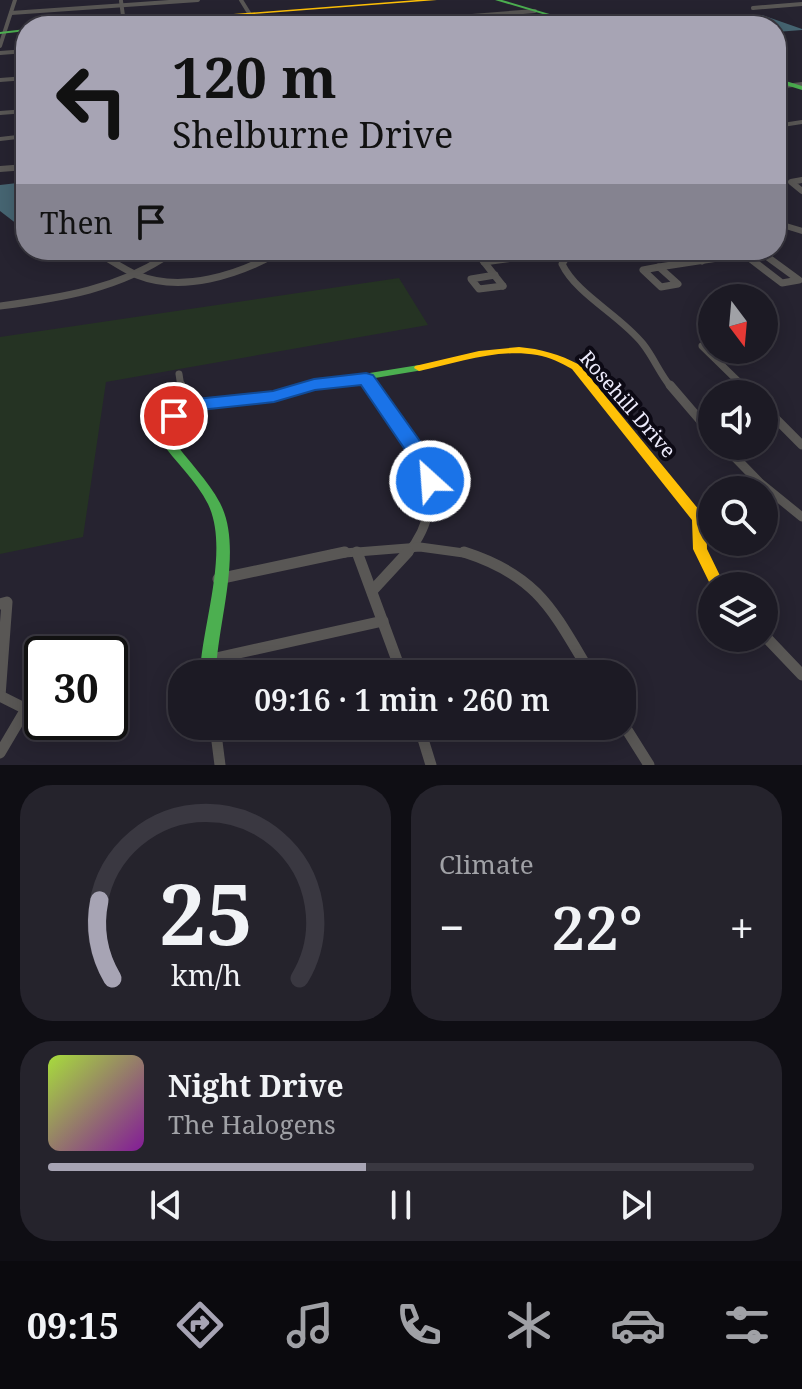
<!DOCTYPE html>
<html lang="en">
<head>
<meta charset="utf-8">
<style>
  :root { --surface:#1c1a24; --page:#25232c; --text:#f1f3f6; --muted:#a0a1a6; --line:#3a3841; --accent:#a7a4b4 }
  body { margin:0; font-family:"Noto Serif",serif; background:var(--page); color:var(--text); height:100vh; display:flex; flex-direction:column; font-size:30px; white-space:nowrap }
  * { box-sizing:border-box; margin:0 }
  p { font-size:26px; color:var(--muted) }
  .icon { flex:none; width:44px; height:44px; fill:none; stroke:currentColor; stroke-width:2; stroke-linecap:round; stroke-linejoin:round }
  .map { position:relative; height:765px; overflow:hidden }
  .drawer { display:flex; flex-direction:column; gap:20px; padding:20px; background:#0f0e14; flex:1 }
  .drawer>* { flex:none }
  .hud { position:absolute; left:16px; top:16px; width:770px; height:244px; border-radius:32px; box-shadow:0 4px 20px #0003,0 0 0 2px var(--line); background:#a7a4b4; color:#111; overflow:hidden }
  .needle { width:52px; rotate:164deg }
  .fabs { position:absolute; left:698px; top:284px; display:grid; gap:16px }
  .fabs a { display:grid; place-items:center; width:80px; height:80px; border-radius:50%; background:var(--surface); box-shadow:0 4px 20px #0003,0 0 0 2px var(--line); font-size:40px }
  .speed { position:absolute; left:24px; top:636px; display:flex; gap:16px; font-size:40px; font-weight:700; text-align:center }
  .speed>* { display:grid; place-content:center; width:104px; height:104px; border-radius:50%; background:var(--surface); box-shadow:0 4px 20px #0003,0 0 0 2px var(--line); line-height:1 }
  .speed .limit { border:4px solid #111; border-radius:12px; background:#fff; color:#111 }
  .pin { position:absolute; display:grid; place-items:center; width:68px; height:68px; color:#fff; margin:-34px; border:4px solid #fff; border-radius:50%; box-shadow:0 2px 8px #0007 }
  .me { position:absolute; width:88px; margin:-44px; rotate:334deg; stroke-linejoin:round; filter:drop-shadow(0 0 6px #0008) }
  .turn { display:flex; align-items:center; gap:28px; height:168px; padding:0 24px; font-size:36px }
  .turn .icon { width:104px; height:104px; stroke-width:2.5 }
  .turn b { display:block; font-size:56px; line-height:68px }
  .then { display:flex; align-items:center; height:76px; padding:0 24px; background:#0003; gap:16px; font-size:30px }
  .big { font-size:60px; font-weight:600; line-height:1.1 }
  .drawer .card { flex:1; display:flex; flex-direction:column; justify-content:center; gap:12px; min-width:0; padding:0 28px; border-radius:32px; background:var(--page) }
  .drawer .dial { align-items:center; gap:0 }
  .dial svg { height:208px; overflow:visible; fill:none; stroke:var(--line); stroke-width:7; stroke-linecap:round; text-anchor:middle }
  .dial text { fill:var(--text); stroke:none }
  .song { display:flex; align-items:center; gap:24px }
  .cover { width:96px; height:96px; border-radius:12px; background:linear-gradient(135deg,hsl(80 70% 55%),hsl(290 70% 35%)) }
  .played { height:8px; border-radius:4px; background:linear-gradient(90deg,var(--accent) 45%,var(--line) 45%) }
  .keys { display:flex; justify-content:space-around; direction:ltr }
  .heat { display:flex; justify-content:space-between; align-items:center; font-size:44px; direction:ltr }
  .drawer .tiles { flex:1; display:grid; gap:20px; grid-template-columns:1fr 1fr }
  .card:last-child { grid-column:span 2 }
  .trip { position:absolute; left:168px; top:660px; width:468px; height:80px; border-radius:32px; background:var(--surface); box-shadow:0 4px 20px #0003,0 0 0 2px var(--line); font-weight:600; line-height:80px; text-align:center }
  .menu { display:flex; height:128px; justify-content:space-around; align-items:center; background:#0b0a0e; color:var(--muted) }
  .menu .icon { width:56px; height:56px }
  .menu .on { color:var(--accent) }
  .menu b { font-size:36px; color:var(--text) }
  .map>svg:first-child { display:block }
  .green { fill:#253323 }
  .water { fill:#466572 }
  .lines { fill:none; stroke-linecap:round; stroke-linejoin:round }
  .street-far4 { stroke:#595755; stroke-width:4 }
  .street-far3 { stroke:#595755; stroke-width:6 }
  .street-far2 { stroke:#595755; stroke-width:7 }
  .street-far1 { stroke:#595755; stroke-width:9 }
  .street { stroke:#595755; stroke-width:11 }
  .fast { fill:#4caf50; fill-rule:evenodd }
  .slow { fill:#ffc107; fill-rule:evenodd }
  .route { fill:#1a73e8; stroke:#114b97; stroke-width:2 }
  .labels { text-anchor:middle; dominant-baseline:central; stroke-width:8; stroke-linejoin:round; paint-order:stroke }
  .street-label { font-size:20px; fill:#eceafb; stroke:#0c0914 }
</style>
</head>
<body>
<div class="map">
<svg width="802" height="765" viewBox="0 0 802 765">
  <rect width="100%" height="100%" fill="#262330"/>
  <polygon class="green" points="399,278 428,325 106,382 83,537 0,554 0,337"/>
  <g class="water">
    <polygon points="762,15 802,29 802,30 776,32 776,26 736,26 721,21 731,16"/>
    <polygon points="26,182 26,231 0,211 0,185"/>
  </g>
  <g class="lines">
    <g class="street-far4">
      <polyline points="241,0 257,26"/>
      <polyline points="121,1 124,23"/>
      <polyline points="753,8 802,4"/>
      <polyline points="11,13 198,0"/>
      <polyline points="344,26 535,11"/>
      <polyline points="0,46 15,0"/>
      <polyline points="0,53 26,51"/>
      <polyline points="0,80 26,78"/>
      <polyline points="776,87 802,84"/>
      <polyline points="0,113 26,111"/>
      <polyline points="776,126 802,122"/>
      <polyline points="0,139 26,136"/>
    </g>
    <g class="street-far3">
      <polyline points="0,169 26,167"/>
      <polyline points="802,180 791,182 802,191"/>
      <polyline points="776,223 802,231"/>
      <polyline points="94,250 102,255"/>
      <polyline points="310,250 324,255"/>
      <polyline points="475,250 479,255"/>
      <polyline points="690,250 695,255"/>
      <polyline points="744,254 761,252 765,255"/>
      <polyline points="169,255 175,250"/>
      <polyline points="274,255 282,250"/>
      <polyline points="567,255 570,250"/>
    </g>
    <g class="street-far2">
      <path d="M98 253C111 260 123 269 137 275 182 293 238 275 277 253"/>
      <polyline points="318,253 331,257"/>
      <polyline points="477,253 503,286"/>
      <path d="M569 253 562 264C577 295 620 315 643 344 654 358 660 374 671 387"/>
      <polyline points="693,253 702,261"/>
      <polyline points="744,254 782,283 799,280 762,253"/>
      <polyline points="744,254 757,253"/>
      <polyline points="484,262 535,255 563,259"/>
      <polygon points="659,267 678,284 661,287 643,270"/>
      <polyline points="659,267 744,254"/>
      <polyline points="495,275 471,279 479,289 503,286"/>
      <path d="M0 306C61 298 120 289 171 253"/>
      <polyline points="712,344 702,346 744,387"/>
      <polyline points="715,358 745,353 742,350"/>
      <polyline points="179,374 181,387"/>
      <polyline points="366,379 372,387"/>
    </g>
    <g class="street-far1">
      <polyline points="181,385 184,410"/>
      <path d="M370 385C409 438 459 492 407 554"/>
      <polyline points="670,385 712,434"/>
      <polyline points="742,385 751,394"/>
      <polyline points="764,407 802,445"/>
      <polyline points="724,446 759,482 802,517"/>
      <polyline points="332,554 420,547 471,554"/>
    </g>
    <g class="street">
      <polyline points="357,552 402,674"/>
      <path d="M464 552C539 576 553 611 591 674"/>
      <polyline points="218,579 345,552"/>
      <polyline points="372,591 408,552"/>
      <polyline points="0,604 7,602 0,696"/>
      <polyline points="764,635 802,675"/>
      <polyline points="207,660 383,621"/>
      <polyline points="0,696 26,709 42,705"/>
      <polyline points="622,722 649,765"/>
      <polyline points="215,726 220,765"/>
      <polyline points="419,726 431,765"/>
      <polyline points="0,753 26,709"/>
    </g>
    <g class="fast">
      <polygon points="495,0 502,0 590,26 583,26"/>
      <polygon points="26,29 26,31 0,34 0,32"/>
      <polygon points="776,78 802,86 802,90 776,82"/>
      <path d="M419 365 423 366 424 368 423 370 315 388 274 399 198 408 181 416 174 423 171 429 172 439C188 461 208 480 220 503 244 549 217 623 216 674H200C202 624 230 550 208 504 196 480 175 462 160 440L159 429 165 418 173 410 192 402 274 393 314 382Z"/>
    </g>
    <g class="slow">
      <polygon points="417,0 437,0 100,26 78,26"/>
      <path d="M519 347C541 349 559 354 580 365L704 516 706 519 707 549 725 586H712V588L693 549 692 520 572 369C561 363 550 357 537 355 498 348 457 363 419 371L414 368 415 366 479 351Z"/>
    </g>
  </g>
  <polygon class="route" points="366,373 373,375 427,451 441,481 437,487 423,487 410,457 361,385 315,390 274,402 200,410 174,422 164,416 167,411 196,399 273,391 314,379"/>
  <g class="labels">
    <g class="street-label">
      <text transform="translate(628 404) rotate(49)">Rosehill Drive</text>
    </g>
  </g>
</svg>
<div class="fabs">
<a><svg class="needle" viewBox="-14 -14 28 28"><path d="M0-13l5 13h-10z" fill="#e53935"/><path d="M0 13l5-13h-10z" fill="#a0a1a6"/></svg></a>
<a><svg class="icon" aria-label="sound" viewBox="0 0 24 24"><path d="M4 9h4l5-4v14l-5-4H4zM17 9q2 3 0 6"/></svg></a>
<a><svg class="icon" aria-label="search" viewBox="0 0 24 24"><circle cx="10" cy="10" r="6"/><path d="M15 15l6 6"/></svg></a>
<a><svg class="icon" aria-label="layers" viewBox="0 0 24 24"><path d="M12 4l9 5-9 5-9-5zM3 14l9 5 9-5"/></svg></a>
</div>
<div class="speed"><div class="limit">30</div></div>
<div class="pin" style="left:174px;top:416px;background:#d93025"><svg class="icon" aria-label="arrive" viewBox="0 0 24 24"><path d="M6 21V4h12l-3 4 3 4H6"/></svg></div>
<svg class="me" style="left:430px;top:481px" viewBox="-20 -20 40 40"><circle r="17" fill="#1a73e8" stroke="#fff" stroke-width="3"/><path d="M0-11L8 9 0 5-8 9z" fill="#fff"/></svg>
<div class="trip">09:16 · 1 min · 260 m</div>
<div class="hud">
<div class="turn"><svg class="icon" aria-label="left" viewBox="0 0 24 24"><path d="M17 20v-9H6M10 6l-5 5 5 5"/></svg><div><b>120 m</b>Shelburne Drive</div></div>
<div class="then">Then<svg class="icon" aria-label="arrive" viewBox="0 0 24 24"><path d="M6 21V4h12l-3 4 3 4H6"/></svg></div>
</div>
</div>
<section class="drawer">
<div class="tiles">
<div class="card dial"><svg viewBox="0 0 100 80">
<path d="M14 69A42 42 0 1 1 86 69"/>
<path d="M14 69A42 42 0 0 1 9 39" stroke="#a7a4b4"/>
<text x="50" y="56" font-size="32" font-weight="700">25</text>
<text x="50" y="72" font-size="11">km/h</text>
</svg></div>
<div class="card"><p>Climate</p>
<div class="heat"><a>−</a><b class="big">22°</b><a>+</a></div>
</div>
<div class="card">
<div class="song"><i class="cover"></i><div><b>Night Drive</b><p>The Halogens</p></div></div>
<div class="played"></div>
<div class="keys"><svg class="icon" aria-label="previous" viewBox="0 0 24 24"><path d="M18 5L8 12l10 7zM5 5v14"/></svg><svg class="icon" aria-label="pause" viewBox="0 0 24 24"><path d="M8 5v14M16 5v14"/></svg><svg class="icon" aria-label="next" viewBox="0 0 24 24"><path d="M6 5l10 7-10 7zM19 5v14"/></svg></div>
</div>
</div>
</section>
<nav class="menu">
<b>09:15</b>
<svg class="icon on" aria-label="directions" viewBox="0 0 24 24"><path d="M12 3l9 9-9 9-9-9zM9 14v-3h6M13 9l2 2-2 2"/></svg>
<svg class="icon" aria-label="music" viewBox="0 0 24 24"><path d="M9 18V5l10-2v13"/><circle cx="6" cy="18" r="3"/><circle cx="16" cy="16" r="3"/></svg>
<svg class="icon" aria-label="phone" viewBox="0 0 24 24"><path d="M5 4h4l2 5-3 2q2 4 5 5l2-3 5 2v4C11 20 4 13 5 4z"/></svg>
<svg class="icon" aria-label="climate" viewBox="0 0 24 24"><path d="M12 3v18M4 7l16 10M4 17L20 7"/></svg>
<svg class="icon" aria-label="car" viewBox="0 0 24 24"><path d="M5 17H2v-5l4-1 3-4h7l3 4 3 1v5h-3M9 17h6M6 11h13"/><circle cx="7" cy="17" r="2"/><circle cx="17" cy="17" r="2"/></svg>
<svg class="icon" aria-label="filters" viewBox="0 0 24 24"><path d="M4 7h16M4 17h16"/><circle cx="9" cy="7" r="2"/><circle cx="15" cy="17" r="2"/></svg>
</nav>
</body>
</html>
